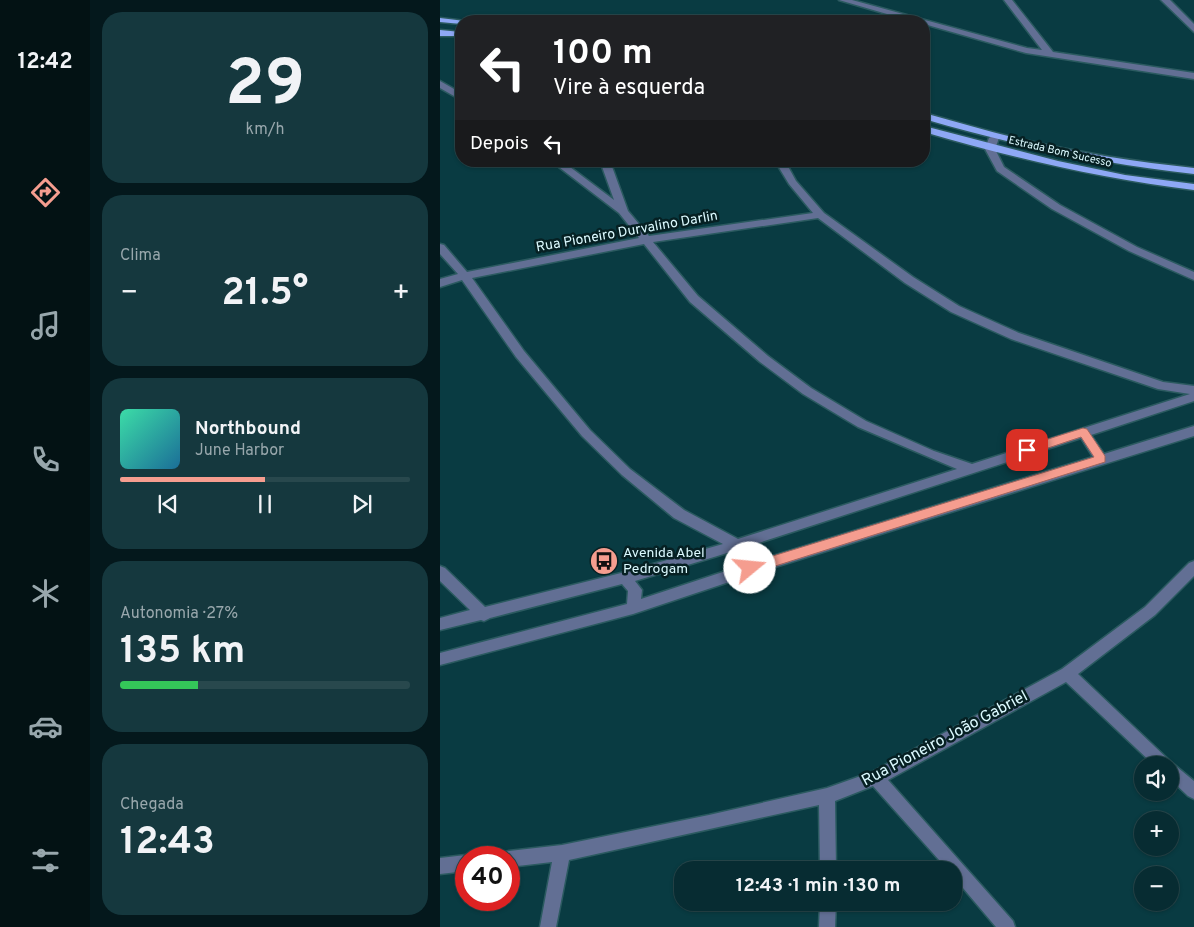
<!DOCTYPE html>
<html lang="pt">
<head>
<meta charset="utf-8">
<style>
  :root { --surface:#072c32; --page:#15383e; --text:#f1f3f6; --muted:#98a7ac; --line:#28484d; --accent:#f59d8f }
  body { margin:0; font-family:Overpass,sans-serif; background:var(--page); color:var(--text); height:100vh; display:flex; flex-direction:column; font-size:19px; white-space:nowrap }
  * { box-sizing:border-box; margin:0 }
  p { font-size:16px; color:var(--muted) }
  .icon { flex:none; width:28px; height:28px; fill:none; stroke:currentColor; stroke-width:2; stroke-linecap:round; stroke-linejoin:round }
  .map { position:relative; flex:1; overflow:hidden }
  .panel { display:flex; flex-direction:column; gap:12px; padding:12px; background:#04181c; width:350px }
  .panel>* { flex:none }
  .top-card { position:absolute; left:15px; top:15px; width:475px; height:152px; border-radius:20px; box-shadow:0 1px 4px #0004,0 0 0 1px var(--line); background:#202124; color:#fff; overflow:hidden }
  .buttons { position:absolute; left:694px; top:756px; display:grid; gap:10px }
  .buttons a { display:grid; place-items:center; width:45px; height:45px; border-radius:50%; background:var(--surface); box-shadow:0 1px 4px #0004,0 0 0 1px var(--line); font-size:25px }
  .speed { position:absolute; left:15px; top:846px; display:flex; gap:10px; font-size:25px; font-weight:700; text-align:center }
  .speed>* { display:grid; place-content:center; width:65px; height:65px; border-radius:50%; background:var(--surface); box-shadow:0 1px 4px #0004,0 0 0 1px var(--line); line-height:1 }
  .speed .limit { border:8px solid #d22; background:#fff; color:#111 }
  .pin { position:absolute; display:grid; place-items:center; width:42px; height:42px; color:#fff; margin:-21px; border-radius:10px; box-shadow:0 2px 8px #0006 }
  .me { position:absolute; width:55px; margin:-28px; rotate:73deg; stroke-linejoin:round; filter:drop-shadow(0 0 4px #0008) }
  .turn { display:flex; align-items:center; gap:18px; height:105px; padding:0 15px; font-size:22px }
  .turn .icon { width:65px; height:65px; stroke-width:2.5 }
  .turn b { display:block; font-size:35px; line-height:42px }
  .then { display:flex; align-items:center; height:48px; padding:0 15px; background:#0003; gap:10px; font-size:19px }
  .big { font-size:38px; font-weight:700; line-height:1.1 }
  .panel .card { flex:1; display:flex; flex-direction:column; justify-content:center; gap:8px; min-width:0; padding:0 18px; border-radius:20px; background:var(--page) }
  .panel .dial { align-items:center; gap:0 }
  .dial b { font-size:65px; line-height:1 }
  .song { display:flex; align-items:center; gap:15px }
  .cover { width:60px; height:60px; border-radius:8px; background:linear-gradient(135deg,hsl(160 70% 55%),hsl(200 70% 35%)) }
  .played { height:5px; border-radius:2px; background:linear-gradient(90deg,var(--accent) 50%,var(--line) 50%) }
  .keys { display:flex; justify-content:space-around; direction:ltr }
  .heat { display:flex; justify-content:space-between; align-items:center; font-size:28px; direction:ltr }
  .charge { height:8px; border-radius:4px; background:linear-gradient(90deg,#34c759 27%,var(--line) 0) }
  .trip { position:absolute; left:234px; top:861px; width:288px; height:50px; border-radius:20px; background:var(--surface); box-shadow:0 1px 4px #0004,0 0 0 1px var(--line); font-weight:700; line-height:50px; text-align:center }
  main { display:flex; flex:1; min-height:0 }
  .menu { display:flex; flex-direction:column; width:90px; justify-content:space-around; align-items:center; background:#031214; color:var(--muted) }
  .menu .icon { width:35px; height:35px }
  .menu .selected { color:var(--accent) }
  .menu b { font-size:22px; color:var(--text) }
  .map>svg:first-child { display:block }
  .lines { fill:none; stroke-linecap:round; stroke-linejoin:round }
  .minor-casing { stroke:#2b5a60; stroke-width:3 }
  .major-casing { stroke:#2b5a60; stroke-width:3 }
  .minor { fill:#626f94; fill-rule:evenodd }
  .major { fill:#8ea8f5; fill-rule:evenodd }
  .route { fill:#f59d8f; stroke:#9f665d }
  .labels { text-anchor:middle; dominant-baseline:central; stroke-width:5; stroke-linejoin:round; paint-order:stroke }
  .far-street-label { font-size:11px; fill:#dcfaff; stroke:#062023 }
  .street-label { font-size:14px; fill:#dcfaff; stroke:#062023 }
  .poi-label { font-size:14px; fill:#dcfaff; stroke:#062023; text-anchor:start }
  .near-street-label { font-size:16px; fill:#dcfaff; stroke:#062023 }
</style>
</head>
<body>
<main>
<nav class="menu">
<b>12:42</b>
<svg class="icon selected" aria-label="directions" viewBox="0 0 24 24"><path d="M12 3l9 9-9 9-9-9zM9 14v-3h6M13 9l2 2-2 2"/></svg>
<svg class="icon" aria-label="music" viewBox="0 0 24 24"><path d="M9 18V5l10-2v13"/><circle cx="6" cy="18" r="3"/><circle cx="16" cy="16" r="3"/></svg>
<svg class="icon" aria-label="phone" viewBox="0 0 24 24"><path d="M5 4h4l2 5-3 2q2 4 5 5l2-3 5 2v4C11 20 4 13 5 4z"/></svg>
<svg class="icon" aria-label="climate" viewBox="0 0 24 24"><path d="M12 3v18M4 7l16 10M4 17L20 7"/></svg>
<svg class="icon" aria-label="car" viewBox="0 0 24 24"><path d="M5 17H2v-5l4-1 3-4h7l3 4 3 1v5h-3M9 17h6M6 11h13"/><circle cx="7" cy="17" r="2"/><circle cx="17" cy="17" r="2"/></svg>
<svg class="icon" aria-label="filters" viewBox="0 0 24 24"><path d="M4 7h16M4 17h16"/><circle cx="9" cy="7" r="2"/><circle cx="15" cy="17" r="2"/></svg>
</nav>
<section class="panel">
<div class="card dial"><b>29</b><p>km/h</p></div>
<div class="card"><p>Clima</p>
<div class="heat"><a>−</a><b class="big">21.5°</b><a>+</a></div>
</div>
<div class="card">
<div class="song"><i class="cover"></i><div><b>Northbound</b><p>June Harbor</p></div></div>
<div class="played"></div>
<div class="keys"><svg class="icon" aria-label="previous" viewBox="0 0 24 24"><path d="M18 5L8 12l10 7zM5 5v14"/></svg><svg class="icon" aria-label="pause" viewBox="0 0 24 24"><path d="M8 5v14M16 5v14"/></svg><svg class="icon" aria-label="next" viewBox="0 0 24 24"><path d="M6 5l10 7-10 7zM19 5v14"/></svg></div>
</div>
<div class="card"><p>Autonomia · 27%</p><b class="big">135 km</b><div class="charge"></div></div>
<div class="card"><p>Chegada</p><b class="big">12:43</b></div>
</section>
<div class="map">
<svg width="754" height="927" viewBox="0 0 754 927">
  <rect width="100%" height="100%" fill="#093b42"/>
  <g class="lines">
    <defs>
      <g id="minor">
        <polygon points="399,0 412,0 587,48 602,50 564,0 572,0 613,52 754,73 754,79 586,53 484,24 484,21 471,21"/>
        <polygon points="721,0 730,0 754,24 754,32"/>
        <polygon points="0,81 21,93 21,100 0,88"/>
        <polygon points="554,135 559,138 555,149 564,167 620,205 697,247 754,272 754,280 689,251 612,209 557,171 545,149 549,138"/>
        <path d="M111 161H122L174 200 160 161H170L188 211 209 236 373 213 349 184 335 161H345L356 181 384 213 473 277 519 306 579 333 723 382 754 386V401L651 435 664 454 754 426V436L310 575 193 614 0 665V653L187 604 188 591 182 584 50 618 44 621 41 620 0 630V618L30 610 0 581V566L5 568 45 607 185 572 283 544 234 518 182 475 142 436 76 357 22 280 0 287V279L18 274 0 254V244L4 245 27 272 199 238 179 213ZM378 218 465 283 511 312 571 339 718 389 750 394 532 464 494 451 426 421 371 388 328 356 258 296 213 242ZM204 244 250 302 320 362 363 394 418 427 517 469 298 539 244 510 190 469 150 430 84 351 32 278ZM641 438 653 457 310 563 201 599 202 590 195 581 297 550Z"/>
        <polygon points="754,561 754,576 715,615 638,674 731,762 754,781 754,799 748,796 730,779 730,765 714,765 626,682 448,780 573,921 575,927 556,927 512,875 512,870 508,870 433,786 395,801 396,870 380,870 379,805 129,860 116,927 100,927 112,862 69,867 69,858 61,858 63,853 69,851 122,845 269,815 387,788 432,772 622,669 705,607 749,563"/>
        <polygon points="26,855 32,858 26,858 26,871 0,874 0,858"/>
        <polygon points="380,902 396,902 395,927 379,927"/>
      </g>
      <g id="major">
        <polygon points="0,18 25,21 21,21 21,24 0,22"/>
        <polygon points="0,30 21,32 21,36 0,36"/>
        <path d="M484 113C517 122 550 132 584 140 640 153 697 162 754 168V174C662 164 573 145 484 119Z"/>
        <path d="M484 126 618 161 685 175 754 184V190C662 179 573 158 484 132Z"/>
      </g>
    </defs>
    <use href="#minor" class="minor-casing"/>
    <use href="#major" class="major-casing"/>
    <use href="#minor" class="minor"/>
    <use href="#major" class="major"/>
  </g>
  <polygon class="route" points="643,428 647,429 665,456 665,462 310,574 304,568 310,563 654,457 641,437 587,455 581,450 583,447"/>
  <defs>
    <symbol id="bus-disc" viewBox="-11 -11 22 22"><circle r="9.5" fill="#f59d8f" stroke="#062023"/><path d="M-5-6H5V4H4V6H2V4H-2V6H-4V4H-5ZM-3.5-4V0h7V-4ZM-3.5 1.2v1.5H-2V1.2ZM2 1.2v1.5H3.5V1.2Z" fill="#111"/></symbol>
  </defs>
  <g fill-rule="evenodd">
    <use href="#bus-disc" x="148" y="545" width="32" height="32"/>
  </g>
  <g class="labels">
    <g class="far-street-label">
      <text transform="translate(620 152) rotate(13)">Estrada Bom Sucesso</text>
    </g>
    <g class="street-label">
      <text transform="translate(187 232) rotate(-10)">Rua Pioneiro Durvalino Darlin</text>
    </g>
    <g class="poi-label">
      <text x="183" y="553">Avenida Abel<tspan x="183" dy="16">Pedrogam</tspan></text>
    </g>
    <g class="near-street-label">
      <text transform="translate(505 739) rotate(-28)">Rua Pioneiro João Gabriel</text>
    </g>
  </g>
</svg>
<div class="buttons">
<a><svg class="icon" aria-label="sound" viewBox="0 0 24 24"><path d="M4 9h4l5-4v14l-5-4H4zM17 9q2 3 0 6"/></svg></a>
<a>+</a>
<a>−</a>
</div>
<div class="speed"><div class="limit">40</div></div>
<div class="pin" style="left:587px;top:450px;background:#d93025"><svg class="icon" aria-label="arrive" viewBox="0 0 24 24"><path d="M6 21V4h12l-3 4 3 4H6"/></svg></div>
<svg class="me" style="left:310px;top:568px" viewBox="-20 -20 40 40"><circle r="19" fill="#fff"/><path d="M0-13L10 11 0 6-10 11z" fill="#f59d8f"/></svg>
<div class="trip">12:43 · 1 min · 130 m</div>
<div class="top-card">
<div class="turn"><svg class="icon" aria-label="left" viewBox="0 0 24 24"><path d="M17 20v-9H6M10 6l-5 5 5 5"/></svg><div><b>100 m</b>Vire à esquerda</div></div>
<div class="then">Depois<svg class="icon" aria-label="left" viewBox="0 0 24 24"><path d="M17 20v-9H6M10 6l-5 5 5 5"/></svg></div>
</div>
</div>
</main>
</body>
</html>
